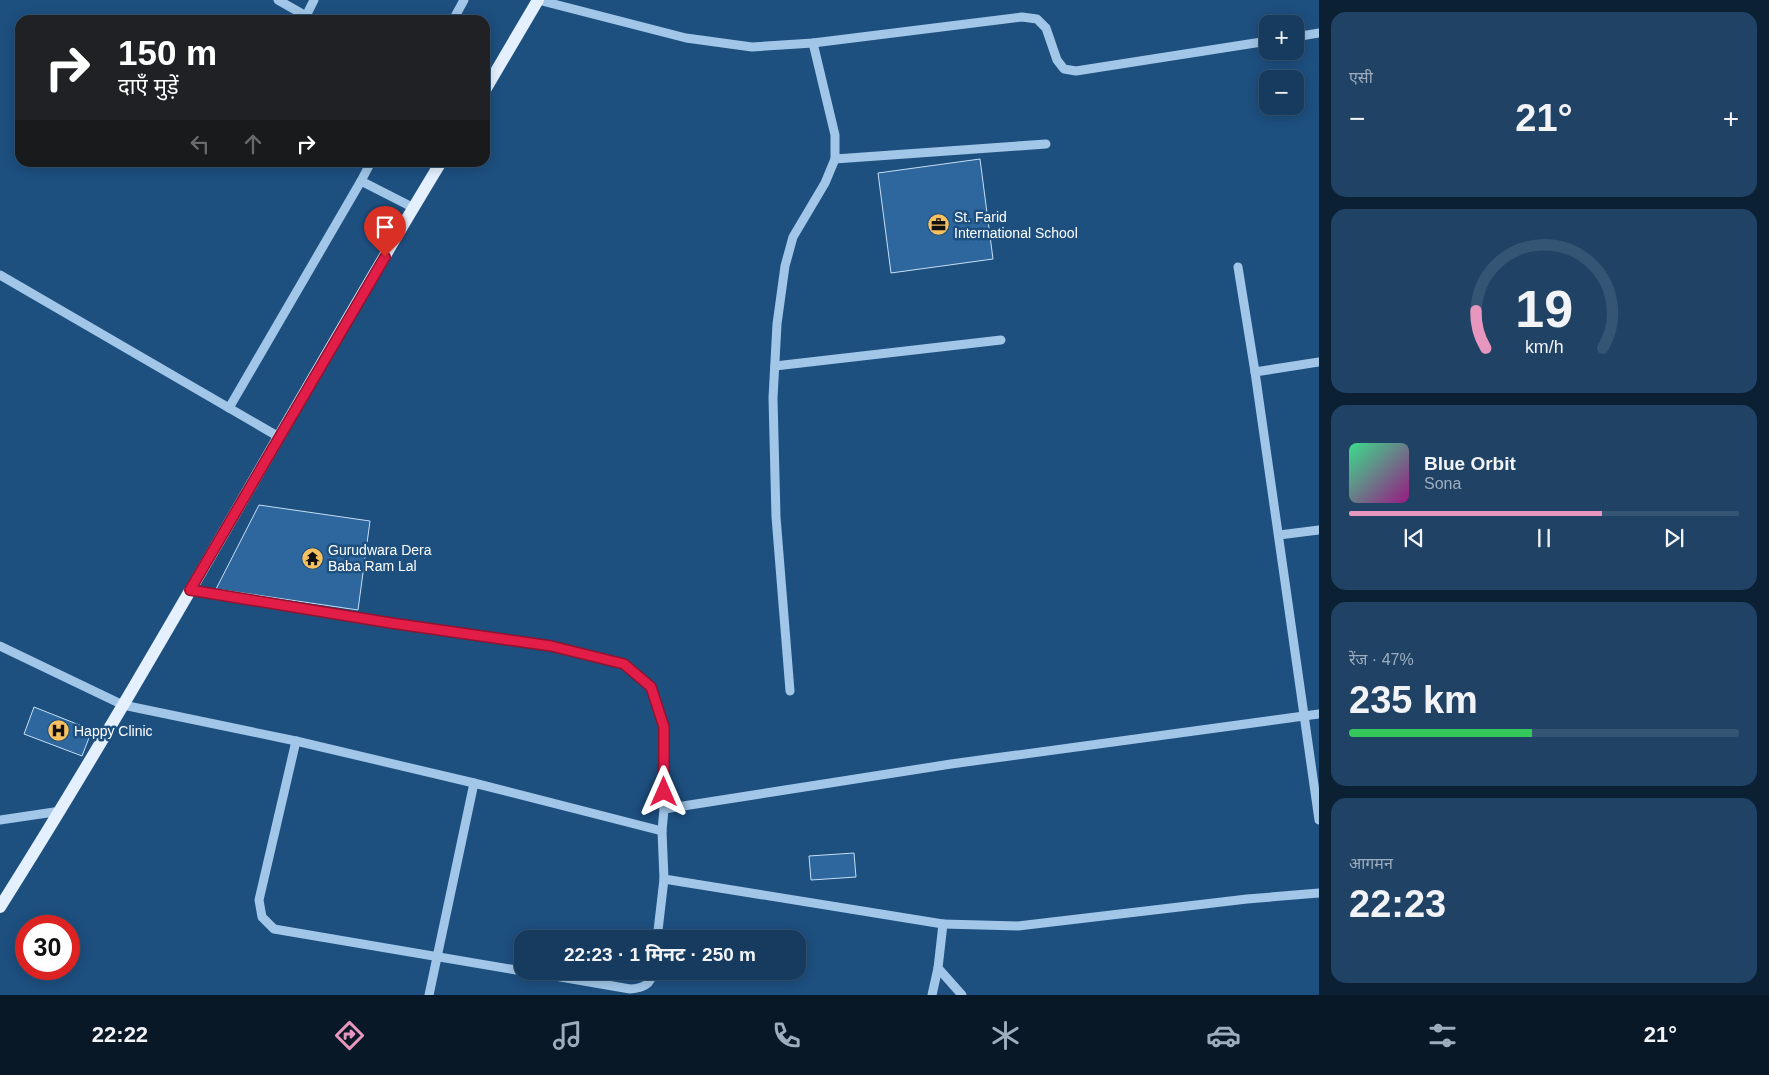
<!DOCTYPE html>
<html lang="hi">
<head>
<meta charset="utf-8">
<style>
  :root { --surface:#163b5f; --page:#1f4265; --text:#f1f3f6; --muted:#9eadbd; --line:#355574; --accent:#e797bd }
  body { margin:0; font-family:Arial,"Noto Sans Devanagari",sans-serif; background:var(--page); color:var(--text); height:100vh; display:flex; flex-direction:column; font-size:19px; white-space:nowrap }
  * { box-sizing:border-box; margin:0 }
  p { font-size:16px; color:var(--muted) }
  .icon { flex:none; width:28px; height:28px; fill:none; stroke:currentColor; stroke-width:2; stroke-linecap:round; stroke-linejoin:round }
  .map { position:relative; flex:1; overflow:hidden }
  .sheet { display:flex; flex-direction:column; gap:12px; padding:12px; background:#0c2034; width:450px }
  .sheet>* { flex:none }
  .hud { position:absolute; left:15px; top:15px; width:475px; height:152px; border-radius:15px; box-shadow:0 2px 12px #0003,0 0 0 1px var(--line); background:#202124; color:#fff; overflow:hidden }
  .buttons { position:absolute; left:1259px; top:15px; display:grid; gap:10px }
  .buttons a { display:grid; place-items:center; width:45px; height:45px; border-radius:10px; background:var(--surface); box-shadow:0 2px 12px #0003,0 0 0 1px var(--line); font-size:25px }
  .speed { position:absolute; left:15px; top:915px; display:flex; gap:10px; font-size:25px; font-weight:700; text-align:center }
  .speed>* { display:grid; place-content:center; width:65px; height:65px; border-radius:50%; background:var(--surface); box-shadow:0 2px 12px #0003,0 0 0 1px var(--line); line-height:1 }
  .speed .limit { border:8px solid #d22; background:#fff; color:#111 }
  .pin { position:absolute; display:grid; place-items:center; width:42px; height:42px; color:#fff; margin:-51px -21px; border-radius:50% 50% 50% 0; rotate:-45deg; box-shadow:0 0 5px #0007 }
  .pin .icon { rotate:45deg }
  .me { position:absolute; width:55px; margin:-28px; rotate:0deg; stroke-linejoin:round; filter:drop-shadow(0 0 4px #0008) }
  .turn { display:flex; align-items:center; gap:18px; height:105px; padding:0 20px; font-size:22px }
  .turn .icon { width:65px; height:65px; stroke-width:2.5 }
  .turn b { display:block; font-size:35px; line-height:42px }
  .lanes { display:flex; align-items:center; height:48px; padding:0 20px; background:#0003; justify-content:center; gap:25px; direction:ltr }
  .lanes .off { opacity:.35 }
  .big { font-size:38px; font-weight:700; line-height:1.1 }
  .sheet .widget { flex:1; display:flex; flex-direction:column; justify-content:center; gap:8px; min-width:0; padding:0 18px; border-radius:15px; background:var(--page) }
  .sheet .dial { align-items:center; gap:0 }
  .dial svg { height:130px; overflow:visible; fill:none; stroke:var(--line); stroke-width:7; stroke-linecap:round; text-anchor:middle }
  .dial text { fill:var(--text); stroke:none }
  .song { display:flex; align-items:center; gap:15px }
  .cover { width:60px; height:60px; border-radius:8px; background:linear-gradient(135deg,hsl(150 70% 55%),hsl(310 70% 35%)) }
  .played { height:5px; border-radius:2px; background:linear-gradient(90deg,var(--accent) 65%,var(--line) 65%) }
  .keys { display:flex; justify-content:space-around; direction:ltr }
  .heat { display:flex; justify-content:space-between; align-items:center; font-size:28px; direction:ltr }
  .charge { height:8px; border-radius:4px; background:linear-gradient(90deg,#34c759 47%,var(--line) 0) }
  .trip { position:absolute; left:514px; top:930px; width:292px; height:50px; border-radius:15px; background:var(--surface); box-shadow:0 2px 12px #0003,0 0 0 1px var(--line); font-weight:700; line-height:50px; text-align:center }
  .tab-bar { display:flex; height:80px; justify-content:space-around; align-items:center; background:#091826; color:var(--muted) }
  .tab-bar .icon { width:35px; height:35px }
  .tab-bar .active { color:var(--accent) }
  .tab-bar b { font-size:22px; color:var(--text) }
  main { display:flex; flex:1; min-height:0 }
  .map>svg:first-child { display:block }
  .building { fill:#2d679d; stroke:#c5dff6 }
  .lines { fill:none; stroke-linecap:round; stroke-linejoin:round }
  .minor { stroke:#a1c6e8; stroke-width:9 }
  .major { stroke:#e4f0fe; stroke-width:12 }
  .route-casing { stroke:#92132f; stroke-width:12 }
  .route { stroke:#e11d48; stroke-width:9 }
  .labels { text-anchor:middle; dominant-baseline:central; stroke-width:5; stroke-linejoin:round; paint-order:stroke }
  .poi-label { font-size:14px; fill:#fff; stroke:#1d4f7f; text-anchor:start }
</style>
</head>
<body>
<main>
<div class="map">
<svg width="1319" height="995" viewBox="0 0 1319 995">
  <rect width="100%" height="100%" fill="#1d4f7f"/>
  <g class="building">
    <polygon points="980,159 993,259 891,273 878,173"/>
    <polygon points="259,505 370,521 358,610 216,589"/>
    <polygon points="34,707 92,730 82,756 24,734"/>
    <polygon points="854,853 856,877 811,880 809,856"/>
  </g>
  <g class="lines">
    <g class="minor">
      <polyline points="278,0 313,20"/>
      <polyline points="538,0 686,38 752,47 813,43 1022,17 1037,19 1046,28 1057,60 1064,69 1076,71 1268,41"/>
      <polyline points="306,16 314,0"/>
      <polyline points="453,20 464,0"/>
      <polyline points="1295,37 1319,33"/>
      <polyline points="835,159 1046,144"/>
      <polyline points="371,162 361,181 414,208"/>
      <polyline points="1238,267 1255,372 1319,820"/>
      <polyline points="0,275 279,437"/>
      <polyline points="775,366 1001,340"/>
      <polyline points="1255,372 1319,362"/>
      <polyline points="229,408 361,181"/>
      <polyline points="1279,535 1319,530"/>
      <polyline points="190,591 391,623 551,646 624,664 651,687 664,727 664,809 662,831"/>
      <polyline points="0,646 123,705 296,741 474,783 662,831 664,879 943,924 938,968 962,995"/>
      <polyline points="790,691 776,517 773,398 777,324 785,266 793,237 825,183 835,159 835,135 813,43"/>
      <polyline points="296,741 259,900 262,917 274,929 522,971"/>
      <polyline points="664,809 951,764 1319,714"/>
      <polyline points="0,820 61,811"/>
      <polyline points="943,924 1018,926 1247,899 1319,893"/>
      <polyline points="657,939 664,879"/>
      <path d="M526 971 630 989C643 988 651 985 653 971"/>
      <polyline points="429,995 474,783"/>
      <polyline points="932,995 938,968"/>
    </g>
    <g class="major">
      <polyline points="485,90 538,0"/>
      <path d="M0 907C154 663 291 409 441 162"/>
    </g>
  </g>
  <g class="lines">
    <defs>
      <polyline id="route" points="385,257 190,590 391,623 551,646 624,664 651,687 664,727 664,792"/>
    </defs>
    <use href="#route" class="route-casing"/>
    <use href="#route" class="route"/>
  </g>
  <defs>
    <symbol id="office-disc" viewBox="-11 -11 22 22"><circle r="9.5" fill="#f8c160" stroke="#1d4f7f"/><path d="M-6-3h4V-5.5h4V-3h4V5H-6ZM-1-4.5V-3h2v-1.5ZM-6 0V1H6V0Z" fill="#111"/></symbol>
    <symbol id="temple-disc" viewBox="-11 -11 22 22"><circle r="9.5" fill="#f8c160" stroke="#1d4f7f"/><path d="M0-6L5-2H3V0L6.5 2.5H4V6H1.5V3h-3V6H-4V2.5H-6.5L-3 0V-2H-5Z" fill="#111"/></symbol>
    <symbol id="hospital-disc" viewBox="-11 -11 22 22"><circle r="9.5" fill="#f8c160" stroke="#1d4f7f"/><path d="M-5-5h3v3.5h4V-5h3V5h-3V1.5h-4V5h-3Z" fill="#111"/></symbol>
  </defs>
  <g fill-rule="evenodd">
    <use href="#office-disc" x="926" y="212" width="25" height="25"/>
    <use href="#temple-disc" x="300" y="546" width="25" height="25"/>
    <use href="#hospital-disc" x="46" y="718" width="25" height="25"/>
  </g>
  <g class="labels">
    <g class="poi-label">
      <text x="954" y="217">St. Farid<tspan x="954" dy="16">International School</tspan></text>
      <text x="328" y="550">Gurudwara Dera<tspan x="328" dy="16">Baba Ram Lal</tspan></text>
      <text x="74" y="731">Happy Clinic</text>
    </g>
  </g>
</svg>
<div class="buttons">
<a>+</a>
<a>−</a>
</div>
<div class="speed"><div class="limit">30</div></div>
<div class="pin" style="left:385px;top:257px;background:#d93025"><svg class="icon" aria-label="arrive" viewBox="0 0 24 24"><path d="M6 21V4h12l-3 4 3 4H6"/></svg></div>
<svg class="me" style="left:664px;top:792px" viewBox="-20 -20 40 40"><path d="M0-17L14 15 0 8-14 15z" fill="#e11d48" stroke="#fff" stroke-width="4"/></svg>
<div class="trip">22:23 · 1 मिनट · 250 m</div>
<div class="hud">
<div class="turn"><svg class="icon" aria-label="right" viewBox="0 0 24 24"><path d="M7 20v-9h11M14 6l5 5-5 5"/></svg><div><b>150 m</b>दाएँ मुड़ें</div></div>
<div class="lanes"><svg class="icon off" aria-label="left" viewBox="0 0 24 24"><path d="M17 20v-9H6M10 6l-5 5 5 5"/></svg><svg class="icon off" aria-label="ahead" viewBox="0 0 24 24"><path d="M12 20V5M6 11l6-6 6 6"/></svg><svg class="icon" aria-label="right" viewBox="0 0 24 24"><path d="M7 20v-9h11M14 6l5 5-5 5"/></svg></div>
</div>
</div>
<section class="sheet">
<div class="widget"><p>एसी</p>
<div class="heat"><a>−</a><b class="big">21°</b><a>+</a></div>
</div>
<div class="widget dial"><svg viewBox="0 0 100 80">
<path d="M14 69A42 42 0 1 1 86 69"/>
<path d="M14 69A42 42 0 0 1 8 46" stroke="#e797bd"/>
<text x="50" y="56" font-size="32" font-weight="700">19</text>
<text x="50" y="72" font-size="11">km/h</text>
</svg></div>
<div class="widget">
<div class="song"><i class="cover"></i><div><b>Blue Orbit</b><p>Sona</p></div></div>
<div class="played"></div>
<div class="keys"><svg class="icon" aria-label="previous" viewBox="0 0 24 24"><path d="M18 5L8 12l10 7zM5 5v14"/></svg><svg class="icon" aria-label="pause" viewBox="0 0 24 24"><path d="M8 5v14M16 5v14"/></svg><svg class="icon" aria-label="next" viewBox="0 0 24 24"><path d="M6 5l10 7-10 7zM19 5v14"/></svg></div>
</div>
<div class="widget"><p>रेंज · 47%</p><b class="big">235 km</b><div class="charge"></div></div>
<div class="widget"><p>आगमन</p><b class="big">22:23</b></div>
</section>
</main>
<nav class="tab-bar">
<b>22:22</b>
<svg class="icon active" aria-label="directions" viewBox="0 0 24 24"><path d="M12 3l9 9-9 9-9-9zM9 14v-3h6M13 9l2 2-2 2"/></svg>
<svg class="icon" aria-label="music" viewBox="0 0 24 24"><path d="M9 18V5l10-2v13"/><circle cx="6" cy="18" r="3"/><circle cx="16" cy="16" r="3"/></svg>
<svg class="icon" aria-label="phone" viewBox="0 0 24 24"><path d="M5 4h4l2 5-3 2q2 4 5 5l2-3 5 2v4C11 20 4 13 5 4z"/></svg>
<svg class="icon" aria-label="climate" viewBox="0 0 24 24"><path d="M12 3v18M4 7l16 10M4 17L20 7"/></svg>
<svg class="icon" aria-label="car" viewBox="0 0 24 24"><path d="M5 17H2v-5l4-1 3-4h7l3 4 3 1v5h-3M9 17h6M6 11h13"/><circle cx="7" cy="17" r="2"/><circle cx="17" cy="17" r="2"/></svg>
<svg class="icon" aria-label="filters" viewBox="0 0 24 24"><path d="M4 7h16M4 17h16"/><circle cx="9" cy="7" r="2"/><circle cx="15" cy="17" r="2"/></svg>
<b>21°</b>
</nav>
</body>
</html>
